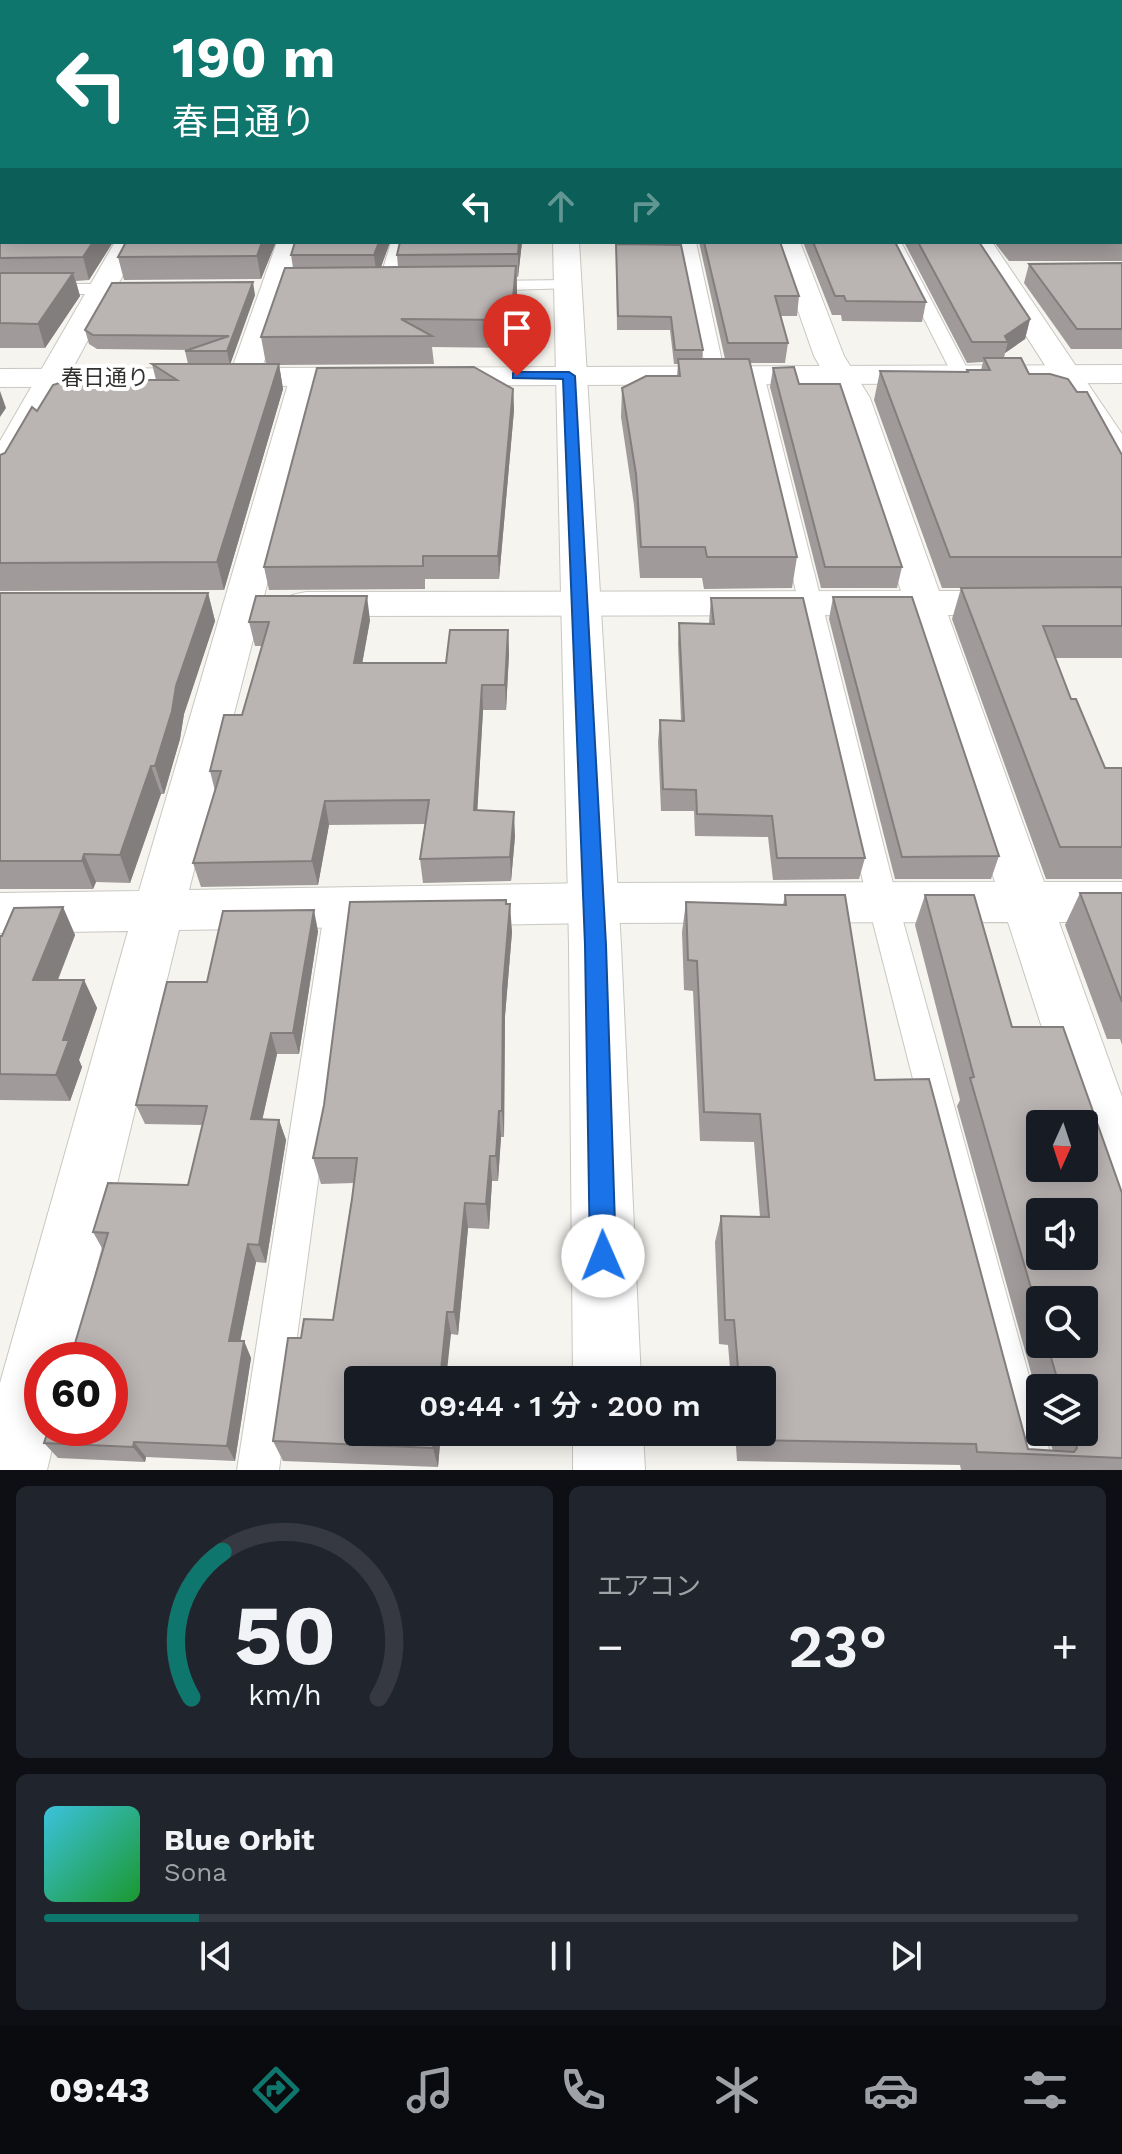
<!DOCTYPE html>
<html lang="ja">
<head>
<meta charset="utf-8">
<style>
  :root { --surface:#171b24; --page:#20242c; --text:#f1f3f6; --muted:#9ea1a6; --line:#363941; --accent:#0f766e }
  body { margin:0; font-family:"Work Sans","Noto Sans JP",sans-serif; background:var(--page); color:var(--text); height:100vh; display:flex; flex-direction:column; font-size:30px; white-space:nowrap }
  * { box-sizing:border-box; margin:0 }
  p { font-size:26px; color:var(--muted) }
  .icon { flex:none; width:44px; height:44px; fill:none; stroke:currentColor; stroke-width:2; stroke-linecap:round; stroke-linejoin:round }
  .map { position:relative; height:1470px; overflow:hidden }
  .sheet { display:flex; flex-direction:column; gap:16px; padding:16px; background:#0d0f14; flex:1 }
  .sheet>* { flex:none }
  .hud { position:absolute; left:0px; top:0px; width:1122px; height:244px; box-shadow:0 4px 20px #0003; background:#0f766e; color:#fff; overflow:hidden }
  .needle { width:52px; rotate:183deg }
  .controls { position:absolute; left:1026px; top:1110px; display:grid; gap:16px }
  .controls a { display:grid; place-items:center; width:72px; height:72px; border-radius:8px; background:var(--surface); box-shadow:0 4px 20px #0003; font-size:40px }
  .speed { position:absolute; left:24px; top:1342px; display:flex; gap:16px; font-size:40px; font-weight:700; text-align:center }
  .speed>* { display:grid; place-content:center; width:104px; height:104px; border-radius:50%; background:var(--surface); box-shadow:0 4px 20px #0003; line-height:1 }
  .speed .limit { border:12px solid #d22; background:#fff; color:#111 }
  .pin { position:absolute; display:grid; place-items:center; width:68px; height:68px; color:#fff; margin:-82px -34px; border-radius:50% 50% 50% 0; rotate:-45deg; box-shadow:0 0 8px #0007 }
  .pin .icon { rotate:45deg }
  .me { position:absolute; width:88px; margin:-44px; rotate:359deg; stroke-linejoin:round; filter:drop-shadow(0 0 6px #0008) }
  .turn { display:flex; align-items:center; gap:28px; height:168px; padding:0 40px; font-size:36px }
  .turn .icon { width:104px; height:104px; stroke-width:2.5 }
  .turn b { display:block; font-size:56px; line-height:68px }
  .lanes { display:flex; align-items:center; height:76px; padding:0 40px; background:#0003; justify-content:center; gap:40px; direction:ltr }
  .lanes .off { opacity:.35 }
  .big { font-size:60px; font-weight:600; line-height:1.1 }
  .sheet .card { flex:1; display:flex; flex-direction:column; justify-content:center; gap:12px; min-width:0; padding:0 28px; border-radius:12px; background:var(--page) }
  .sheet .dial { align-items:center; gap:0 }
  .dial svg { height:208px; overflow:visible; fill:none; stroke:var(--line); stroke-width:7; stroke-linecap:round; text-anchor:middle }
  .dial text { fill:var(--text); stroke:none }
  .song { display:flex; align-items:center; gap:24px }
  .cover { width:96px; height:96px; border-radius:12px; background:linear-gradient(135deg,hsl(190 70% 55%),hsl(130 70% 35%)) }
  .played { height:8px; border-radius:4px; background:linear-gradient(90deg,var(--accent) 15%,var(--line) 15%) }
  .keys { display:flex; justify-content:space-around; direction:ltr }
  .heat { display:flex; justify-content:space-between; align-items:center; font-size:44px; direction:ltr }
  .sheet .tiles { flex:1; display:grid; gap:16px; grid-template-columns:1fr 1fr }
  .card:last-child { grid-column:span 2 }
  .trip { position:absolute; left:344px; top:1366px; width:432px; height:80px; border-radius:8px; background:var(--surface); box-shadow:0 4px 20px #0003; font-weight:600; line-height:80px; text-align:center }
  .menu { display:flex; height:128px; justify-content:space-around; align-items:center; background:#090b0e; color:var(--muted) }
  .menu .icon { width:56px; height:56px }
  .menu .on { color:var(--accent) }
  .menu b { font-size:36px; color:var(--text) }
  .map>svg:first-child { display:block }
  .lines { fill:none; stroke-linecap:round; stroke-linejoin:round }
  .service-casing { stroke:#c8c7c2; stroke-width:2 }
  .minor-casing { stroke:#c8c7c2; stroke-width:2 }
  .tertiary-casing { stroke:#c8c7c2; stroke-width:2 }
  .primary-casing { stroke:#c8c7c2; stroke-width:2 }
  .service { fill:#fff; fill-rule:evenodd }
  .minor { fill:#fff; fill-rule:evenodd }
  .tertiary { fill:#fff; fill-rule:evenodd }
  .primary { fill:#fff; fill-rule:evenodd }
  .wall { fill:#a09b9a; fill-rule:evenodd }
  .shaded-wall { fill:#827e7d }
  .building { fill:#bab4b3; stroke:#827e7d; stroke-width:2; fill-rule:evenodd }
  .route { fill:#1a73e8; stroke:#114b97; stroke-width:2 }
  .labels { text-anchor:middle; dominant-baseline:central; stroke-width:8; stroke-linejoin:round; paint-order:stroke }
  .far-street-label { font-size:22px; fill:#30302e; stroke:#fff }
</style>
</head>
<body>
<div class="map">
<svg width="1122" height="1470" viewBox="0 0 1122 1470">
  <rect width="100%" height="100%" fill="#f6f4ef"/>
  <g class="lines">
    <defs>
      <g id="service">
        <polygon points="391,242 407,242 394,286 386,291 378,286"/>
        <polygon points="680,242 696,242 725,375 722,379 710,379 707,375"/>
        <polygon points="885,242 901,242 970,374 967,378 961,379 952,374"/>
        <polygon points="566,280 572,282 572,288 481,291 473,286 481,281"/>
        <polygon points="0,284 122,284 130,289 122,294 0,294"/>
        <polygon points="755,370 764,375 898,903 1040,1416 1040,1432 1044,1432 1055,1470 1013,1470 868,903 746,375"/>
        <polygon points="340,895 351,899 355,907 279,1470 237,1470 325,907 329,899"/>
      </g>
      <g id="minor">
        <polygon points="466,0 568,0 568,1 465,2"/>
        <polygon points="115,242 141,242 17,471 12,478 0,481 0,441"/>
        <polygon points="277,242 303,242 259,377 255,384 244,386 233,384 229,377"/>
        <path d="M774 242H800L844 356 870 398 939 591H1122V615H948L1044 882H1122V922H1059L1122 1097V1210L1101 1201C1088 1173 1084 1155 1084 1124H1073L1008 922 593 923 179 930 74 1360H42V1428H57L47 1470H0V1383L128 931 0 933V893L139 891 290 377 294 370 305 368 316 370 320 377 189 890 593 883 995 882 909 615 306 616 292 613 286 604 292 595 306 592 901 591 838 398 814 356Z"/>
        <polygon points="966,242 992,242 1122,434 1122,469 1110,466 1105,459"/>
      </g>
      <polygon id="tertiary" points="1122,365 1122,383 0,387 0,369"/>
      <g id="primary">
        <rect x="552" y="0" width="16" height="2"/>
        <polygon points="553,242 579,242 621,945 641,1380 573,1380 569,945"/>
        <polygon points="573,1432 643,1432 645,1470 573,1470"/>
      </g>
    </defs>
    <use href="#service" class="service-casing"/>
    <use href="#minor" class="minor-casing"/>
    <use href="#tertiary" class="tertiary-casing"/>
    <use href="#primary" class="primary-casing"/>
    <use href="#service" class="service"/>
    <use href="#minor" class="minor"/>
    <use href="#tertiary" class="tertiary"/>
    <use href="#primary" class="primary"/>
  </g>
  <g class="wall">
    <polygon points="0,0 113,242 89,280 76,281 80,296 45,348 0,348"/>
    <polygon points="593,0 1122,0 1122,261 1009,261 994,242 1120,242 1120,2 593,2"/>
    <polygon points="126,242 276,242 261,279 124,280 118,257"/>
    <polygon points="390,242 381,267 398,267 397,255 400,242 522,242 518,277 517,277 517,293 512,348 432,347 434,364 279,365 283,389 224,590 0,591 0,455 5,453 37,411 156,380 152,364 188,364 185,351 190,350 97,349 89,344 85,330 255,295 230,364 266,364 261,337 293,268 291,255"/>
    <polygon points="699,242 780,242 799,296 797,316 780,316 788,343 785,363 750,363 797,557 792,588 704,589 702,578 640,578 634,505 621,417 622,388 677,376 678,364 674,364 670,330 617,330 616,244 703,350 702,359 725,359"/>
    <polygon points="803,242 895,242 926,302 922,322 842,321 841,315 832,315"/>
    <polygon points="904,242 979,242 1030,319 1025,339 1005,353 1004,358 1029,374 1077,392 1122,455 1122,658 1055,658 1071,699 1105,768 1122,768 1122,879 1046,879 952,619 961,588 942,588 874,400 880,371 966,372 967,370 981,370 983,362 967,363"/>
    <polygon points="1122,263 1122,349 1071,349 1024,283 1029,264"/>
    <polygon points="773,368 902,567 897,588 821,588 770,387"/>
    <polygon points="513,389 514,410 499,579 425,579 425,589 269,590 264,567"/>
    <polygon points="0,593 208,593 215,621 184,714 180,739 164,794 161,794 130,883 96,882 93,889 0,889"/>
    <polygon points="833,597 999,856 991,879 895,879 829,619"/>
    <polygon points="711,598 865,858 859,879 773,880 768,837 695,836 694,811 661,811 658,742 660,720 681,721 678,644 679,623 709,623"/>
    <polygon points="370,620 362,663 446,663 508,630 509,654 506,710 483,710 477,811 515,836 511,881 423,883 420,859 425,824 329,825 318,885 201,887 193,863 215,791 210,771 242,715 262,646 255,646 249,622"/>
    <polygon points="1080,893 1122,893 1122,1045 1120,1039 1107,1039 1065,925"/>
    <path d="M785 895 875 1080 1028 1449 1053 1451 1047 1432H1084V1388H1040V1405L957 1106 960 1100 915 925 925 895 1122 1193V1470H961L960 1465 737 1461 735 1432H762V1380H731L728 1345 719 1344 715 1242 721 1216 760 1217 754 1142 700 1141 693 991 684 990 682 932 686 902 783 905ZM1040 1300 1084 1344H1040Z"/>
    <polygon points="507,904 512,932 505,1016 504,1137 501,1137 498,1181 492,1181 489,1229 468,1228 458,1335 451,1334 358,1432 441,1432 438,1467 283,1461 273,1441 301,1338 333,1320 354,1183 321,1184 313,1158"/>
    <polygon points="63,907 75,935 58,980 84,980 97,1008 79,1060 82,1067 70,1101 0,1100 0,936 2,936"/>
    <polygon points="318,931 299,1054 277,1054 262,1120 279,1120 286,1140 266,1263 256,1262 240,1341 244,1341 251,1358 235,1461 146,1457 145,1462 58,1458 44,1443 103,1250 93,1232 188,1185 202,1125 145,1124 136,1105 207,982"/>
  </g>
  <g class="shaded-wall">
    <polygon points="93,242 113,242 89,280 83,257"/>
    <polygon points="262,242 276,242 261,279 257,256"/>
    <polygon points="379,242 390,242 377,278 374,255"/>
    <polygon points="519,242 522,242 518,277 518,254"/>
    <polygon points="516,266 517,293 512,348 511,320"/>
    <polygon points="73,273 80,296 45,348 38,324"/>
    <polygon points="253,282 255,295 230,365 227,351"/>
    <polygon points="1030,319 1025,339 1005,353 1008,342 1005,336"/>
    <polygon points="279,364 283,389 224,590 217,562"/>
    <polygon points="513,389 514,410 499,579 498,556"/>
    <polygon points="0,391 6,408 0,417"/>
    <polygon points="208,593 215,621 184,714 180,739 164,794 155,766 176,686"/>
    <polygon points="367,596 370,620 358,687 354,663"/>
    <polygon points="508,630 509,654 506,710 505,685"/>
    <polygon points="482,685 483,710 476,835 474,810"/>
    <polygon points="151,766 161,794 130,883 120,855"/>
    <polygon points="325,801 329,825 318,885 312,861"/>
    <polygon points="514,812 515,836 511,881 510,857"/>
    <polygon points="84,854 96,882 93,889 82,861"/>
    <polygon points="510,904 512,932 505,1016 504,1137 502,1111 503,988"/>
    <polygon points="63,907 75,935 47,1007 33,980"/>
    <polygon points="314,910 318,931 299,1054 293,1033"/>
    <polygon points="84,980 97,1008 79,1060 82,1067 70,1101 56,1075 63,1040"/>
    <polygon points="271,1033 277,1054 258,1139 251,1119"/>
    <polygon points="499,1111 501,1137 498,1181 496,1156"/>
    <polygon points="279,1120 286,1140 266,1263 259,1245"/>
    <polygon points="490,1156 492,1181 489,1229 486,1204"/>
    <polygon points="465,1203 468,1228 458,1335 454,1312"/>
    <polygon points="248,1244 256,1262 237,1358 229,1341"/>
    <polygon points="447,1312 451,1334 446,1380 440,1380"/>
    <polygon points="244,1341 251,1358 235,1461 227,1446"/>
    <polygon points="435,1432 441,1432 438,1467 433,1448"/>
    <polygon points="134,1442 146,1457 145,1462 133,1447"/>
  </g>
  <g class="building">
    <polygon points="0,0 532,0 532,2 2,2 2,242 93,242 83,257 0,258"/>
    <polygon points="593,0 1122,0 1122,242 1013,242 1120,242 1120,2 593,2"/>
    <polygon points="126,242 262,242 257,256 118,257"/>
    <polygon points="295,242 379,242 374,255 291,255"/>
    <polygon points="400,242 519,242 518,254 397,255"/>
    <polygon points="704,242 780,242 799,296 775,296 788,343 728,343"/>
    <polygon points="813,242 895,242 926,302 846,301 844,296 835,296"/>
    <polygon points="918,242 979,242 1030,319 1005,336 1008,342 972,342"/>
    <polygon points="616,244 681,245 703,350 675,350 671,317 618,316"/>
    <polygon points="1122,263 1122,329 1077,329 1029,264"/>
    <polygon points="516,266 511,320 401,319 432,336 261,337 285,268"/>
    <polygon points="0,273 73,273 38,324 0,323"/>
    <polygon points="253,282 227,351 185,351 229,336 93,335 85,330 112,283"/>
    <polygon points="984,358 1021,358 1029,374 1050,374 1068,379 1077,392 1087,392 1122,455 1122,557 950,557 880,371 968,372 967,370 990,370"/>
    <polygon points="678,359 749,359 797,557 707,557 705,547 641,547 636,474 622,388 646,376 680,376"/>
    <polygon points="152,364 279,364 217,562 0,563 0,455 5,453 32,407 37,411 53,385 68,380 177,380"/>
    <polygon points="474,367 513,389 498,556 423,556 423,566 264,567 317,368"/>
    <polygon points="794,367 799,384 840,384 902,567 825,567 773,368"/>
    <polygon points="1122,587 1122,626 1043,626 1071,699 1076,699 1105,768 1122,768 1122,847 1060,847 961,588"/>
    <polygon points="0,593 208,593 176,686 172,711 155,766 151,766 120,855 84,854 82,861 0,861"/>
    <polygon points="256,596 367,596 354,663 446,663 450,630 508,630 505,685 482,685 474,810 514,812 510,857 420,859 429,800 325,801 312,861 193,863 221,771 210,771 224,715 242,715 269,622 249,622"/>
    <polygon points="833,597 912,597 999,856 902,857"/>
    <polygon points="711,598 803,598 865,858 777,858 772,816 697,814 696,790 663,789 660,720 684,721 679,623 714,624"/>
    <polygon points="1080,893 1122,893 1122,1002"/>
    <path d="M785 895H845L875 1080 929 1079 1028 1449 1074 1452 1077 1448 1073 1432H1084V1388H1060L1047 1344H1084V1300H1040V1319L970 1078 974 1077 925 895H974L1012 1027H1063L1122 1193V1458L977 1452 976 1444 744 1440 743 1432H762V1380H739L734 1320H725L721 1216 769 1217 760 1114 704 1112 697 961 688 960 686 902 786 905ZM1040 1124H1084V1168H1040ZM1040 1212H1084V1256H1040Z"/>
    <polygon points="506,900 506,904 510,904 503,988 502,1111 499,1111 496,1156 490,1156 486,1204 465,1203 454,1312 447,1312 440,1380 358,1380 358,1432 435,1432 433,1448 273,1441 288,1338 301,1338 304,1319 333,1320 352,1199 357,1158 313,1158 324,1105 350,902"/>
    <polygon points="63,907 33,980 84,980 63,1040 69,1040 56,1075 0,1074 0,936 2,936 14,908"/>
    <polygon points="314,910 293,1033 271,1033 251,1119 279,1120 259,1245 248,1244 229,1341 244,1341 227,1446 134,1442 133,1447 44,1443 49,1428 110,1428 110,1360 70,1360 108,1233 93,1232 108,1183 188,1185 207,1106 136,1105 167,982 207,982 223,911"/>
  </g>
  <polygon class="route" points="517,372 569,372 575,376 606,945 616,1256 613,1265 603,1269 594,1265 590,1256 585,945 563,379 513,378 513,373"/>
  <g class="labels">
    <g class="far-street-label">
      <text x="105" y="377">春日通り</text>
    </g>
  </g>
</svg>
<div class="controls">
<a><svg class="needle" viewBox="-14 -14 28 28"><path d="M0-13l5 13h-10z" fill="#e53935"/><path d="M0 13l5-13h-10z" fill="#9ea1a6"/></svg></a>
<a><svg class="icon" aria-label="sound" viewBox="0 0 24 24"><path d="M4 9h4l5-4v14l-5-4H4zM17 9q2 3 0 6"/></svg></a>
<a><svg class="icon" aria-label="search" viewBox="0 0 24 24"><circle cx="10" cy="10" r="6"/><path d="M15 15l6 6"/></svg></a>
<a><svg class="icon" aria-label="layers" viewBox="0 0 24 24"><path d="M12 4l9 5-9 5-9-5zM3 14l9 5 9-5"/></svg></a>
</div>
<div class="speed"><div class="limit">60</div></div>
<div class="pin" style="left:517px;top:376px;background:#d93025"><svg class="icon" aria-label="arrive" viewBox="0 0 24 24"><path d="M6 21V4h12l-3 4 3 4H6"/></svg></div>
<svg class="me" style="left:603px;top:1256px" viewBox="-20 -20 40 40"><circle r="19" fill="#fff"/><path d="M0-13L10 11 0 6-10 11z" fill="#1a73e8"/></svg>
<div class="trip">09:44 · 1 分 · 200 m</div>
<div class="hud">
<div class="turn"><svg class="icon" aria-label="left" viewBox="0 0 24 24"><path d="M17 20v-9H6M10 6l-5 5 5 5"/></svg><div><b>190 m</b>春日通り</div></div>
<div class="lanes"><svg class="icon" aria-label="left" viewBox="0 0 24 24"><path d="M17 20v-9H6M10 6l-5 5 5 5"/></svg><svg class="icon off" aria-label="ahead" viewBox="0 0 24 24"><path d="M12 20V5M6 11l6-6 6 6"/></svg><svg class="icon off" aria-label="right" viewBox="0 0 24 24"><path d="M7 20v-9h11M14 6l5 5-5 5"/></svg></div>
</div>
</div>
<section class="sheet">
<div class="tiles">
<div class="card dial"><svg viewBox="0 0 100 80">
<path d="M14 69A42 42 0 1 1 86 69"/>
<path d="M14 69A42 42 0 0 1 26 13" stroke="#0f766e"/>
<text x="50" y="56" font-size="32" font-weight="700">50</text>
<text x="50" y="72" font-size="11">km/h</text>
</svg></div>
<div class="card"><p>エアコン</p>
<div class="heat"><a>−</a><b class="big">23°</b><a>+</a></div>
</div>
<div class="card">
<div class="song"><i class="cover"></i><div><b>Blue Orbit</b><p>Sona</p></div></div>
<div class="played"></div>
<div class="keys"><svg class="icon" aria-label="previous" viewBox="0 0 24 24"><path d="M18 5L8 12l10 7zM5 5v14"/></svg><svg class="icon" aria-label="pause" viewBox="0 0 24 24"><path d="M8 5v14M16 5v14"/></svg><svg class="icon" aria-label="next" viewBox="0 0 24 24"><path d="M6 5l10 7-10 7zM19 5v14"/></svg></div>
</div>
</div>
</section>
<nav class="menu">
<b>09:43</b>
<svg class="icon on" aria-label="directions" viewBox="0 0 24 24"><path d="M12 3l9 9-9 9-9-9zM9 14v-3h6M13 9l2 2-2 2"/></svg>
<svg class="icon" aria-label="music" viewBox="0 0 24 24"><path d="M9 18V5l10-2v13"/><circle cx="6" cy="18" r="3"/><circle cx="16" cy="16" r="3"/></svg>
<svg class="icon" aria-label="phone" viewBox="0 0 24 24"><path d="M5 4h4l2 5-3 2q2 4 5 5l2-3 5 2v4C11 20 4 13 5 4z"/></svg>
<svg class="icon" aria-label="climate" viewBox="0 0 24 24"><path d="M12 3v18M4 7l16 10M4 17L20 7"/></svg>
<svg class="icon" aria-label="car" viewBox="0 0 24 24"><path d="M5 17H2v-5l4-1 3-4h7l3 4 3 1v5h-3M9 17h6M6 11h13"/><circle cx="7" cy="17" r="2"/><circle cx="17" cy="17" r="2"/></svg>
<svg class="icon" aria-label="filters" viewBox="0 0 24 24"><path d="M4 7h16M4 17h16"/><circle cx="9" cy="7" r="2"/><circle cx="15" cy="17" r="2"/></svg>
</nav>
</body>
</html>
